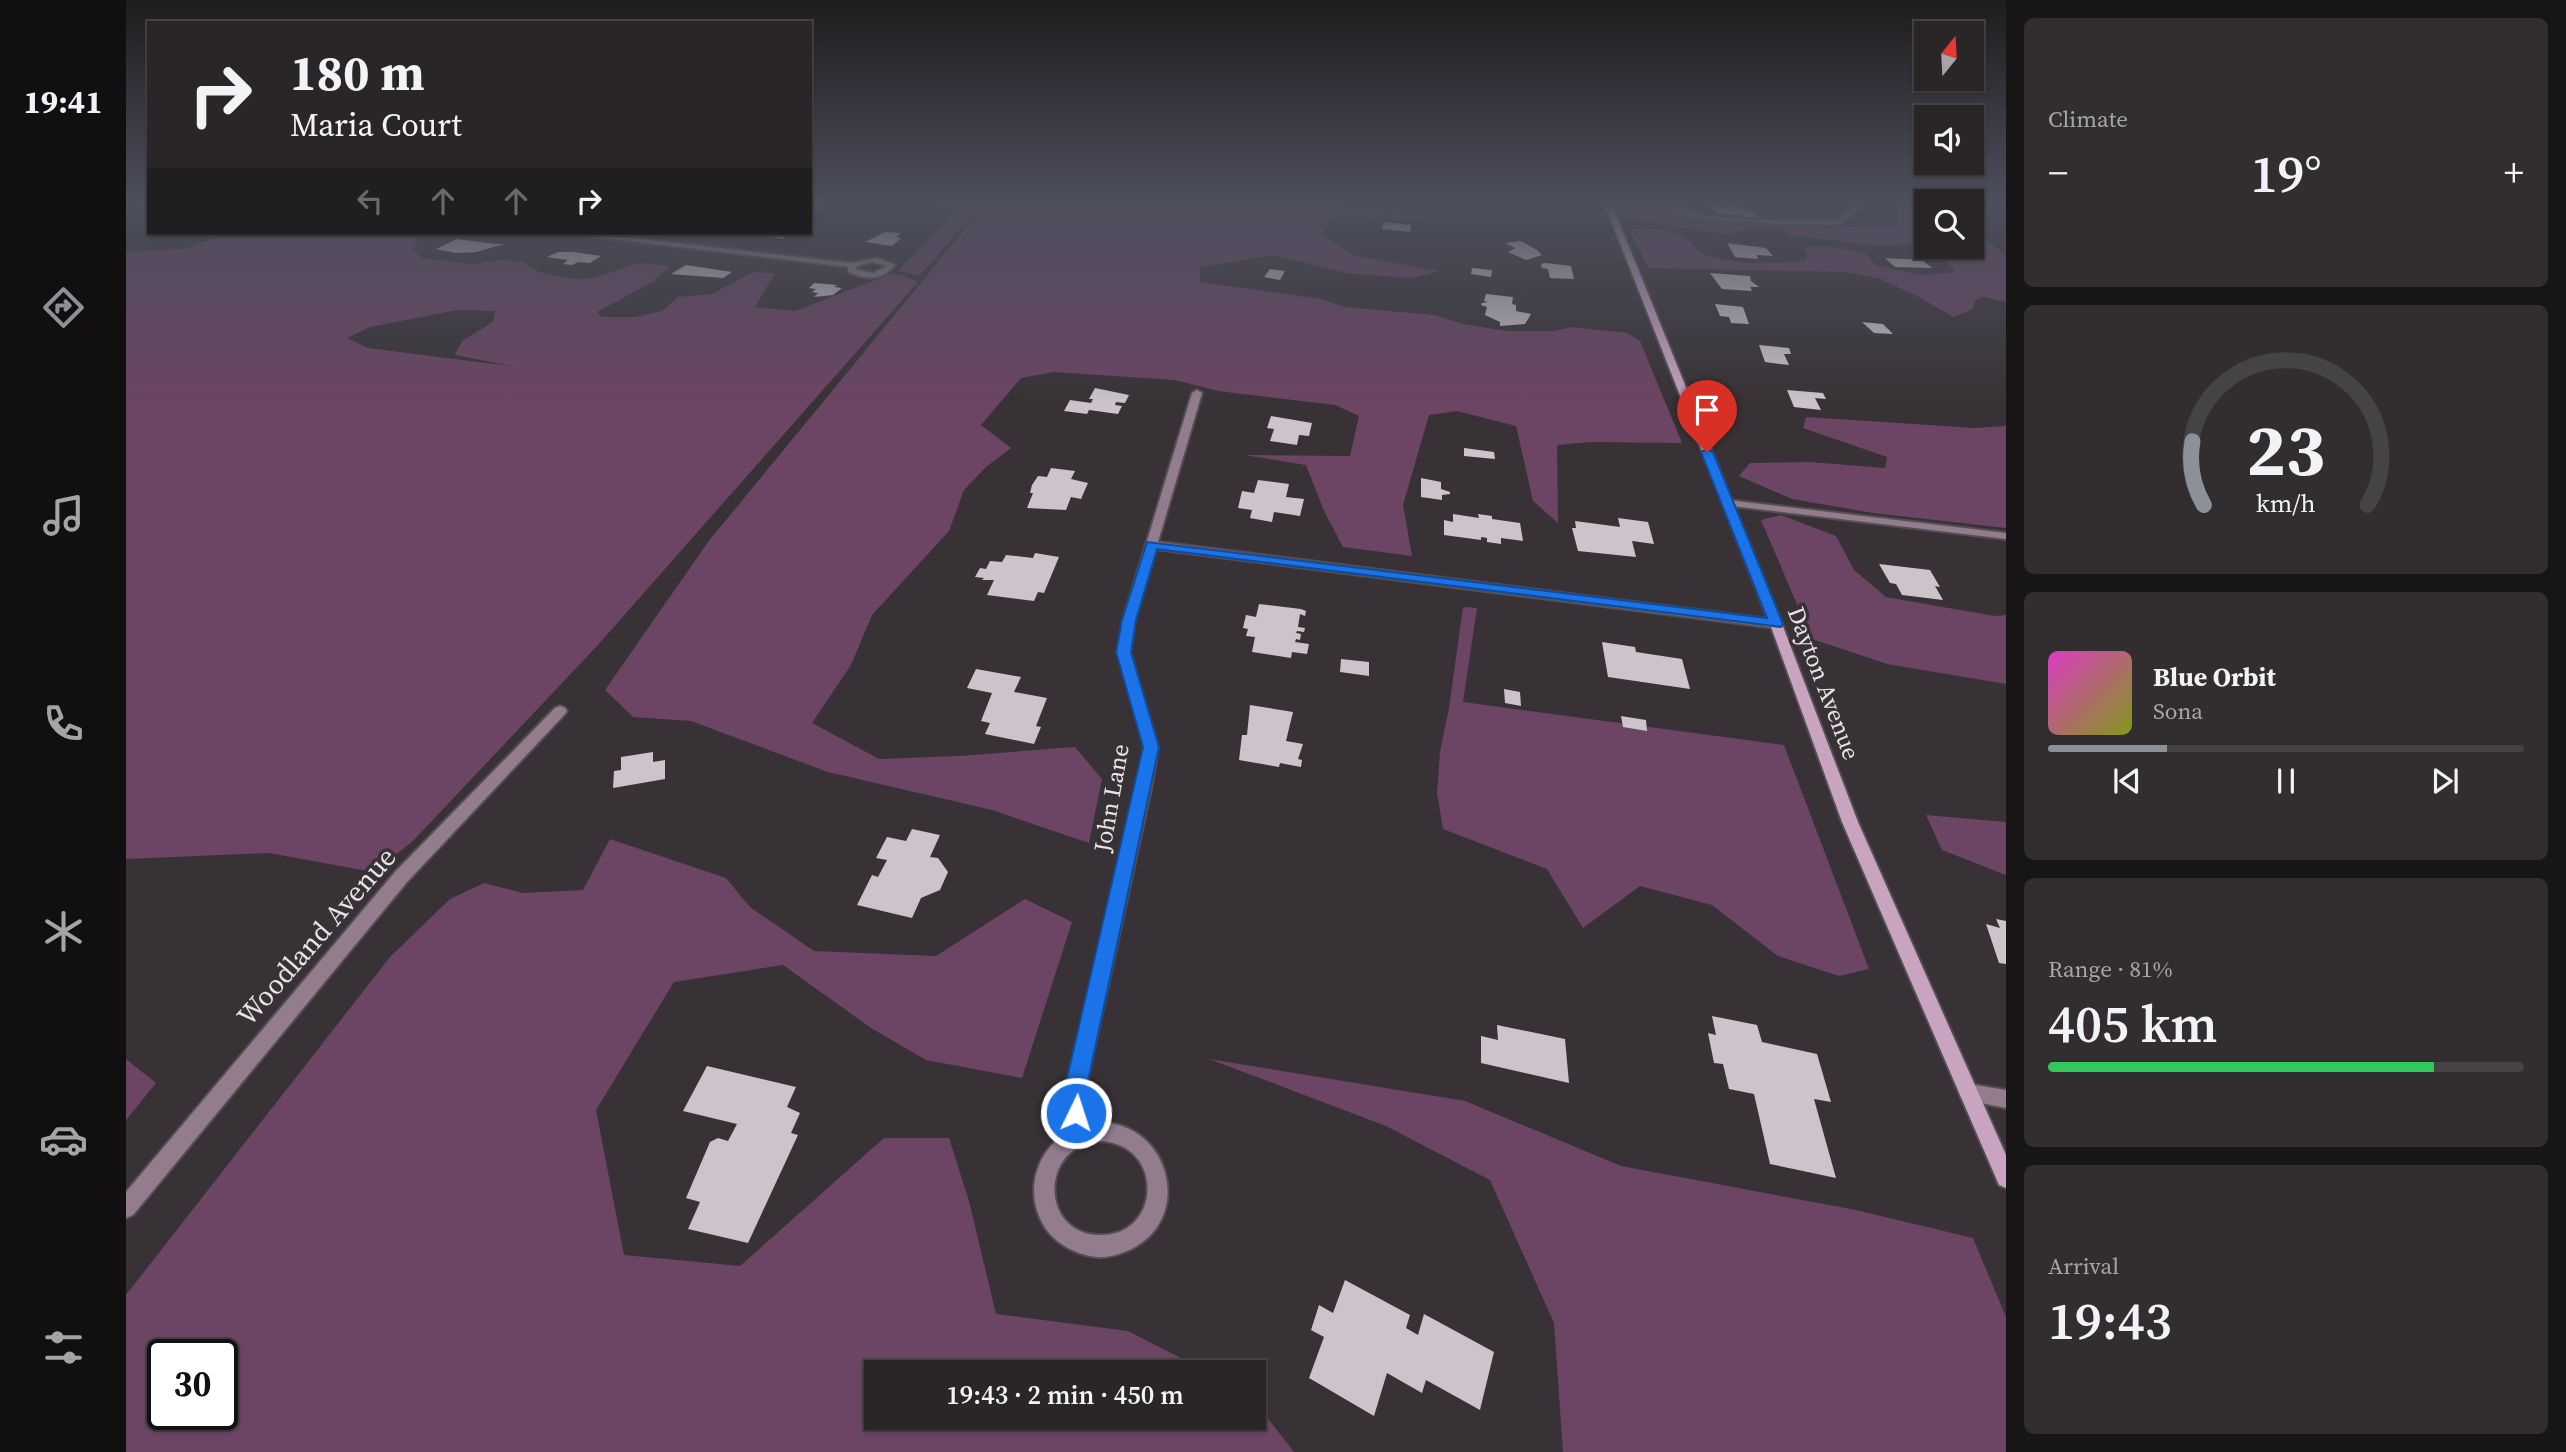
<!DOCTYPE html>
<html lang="en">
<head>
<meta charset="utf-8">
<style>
  :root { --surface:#2a2628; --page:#322e30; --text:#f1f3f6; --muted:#a5a5a8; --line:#464345; --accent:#8c9099 }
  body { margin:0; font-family:"Source Serif 4",serif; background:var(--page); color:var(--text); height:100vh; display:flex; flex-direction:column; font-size:26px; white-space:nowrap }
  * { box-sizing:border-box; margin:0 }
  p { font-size:23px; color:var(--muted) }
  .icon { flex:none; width:38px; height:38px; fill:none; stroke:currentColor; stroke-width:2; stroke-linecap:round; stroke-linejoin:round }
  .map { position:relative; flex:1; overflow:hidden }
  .panel { display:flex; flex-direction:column; gap:18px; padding:18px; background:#171516; width:560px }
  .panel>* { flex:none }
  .banner { position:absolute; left:21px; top:21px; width:665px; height:214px; border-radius:0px; box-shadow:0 2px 5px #0004,0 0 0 2px var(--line); background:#2a2628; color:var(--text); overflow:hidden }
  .needle { width:46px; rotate:18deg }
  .tools { position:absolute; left:1788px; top:21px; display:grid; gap:14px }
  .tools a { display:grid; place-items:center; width:70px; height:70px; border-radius:0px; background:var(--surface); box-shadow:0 2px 5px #0004,0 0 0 2px var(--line); font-size:35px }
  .speed { position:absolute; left:21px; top:1339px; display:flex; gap:14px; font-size:35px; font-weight:700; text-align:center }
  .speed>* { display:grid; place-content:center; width:91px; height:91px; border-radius:50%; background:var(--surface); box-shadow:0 2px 5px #0004,0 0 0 2px var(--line); line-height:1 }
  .speed .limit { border:4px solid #111; border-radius:10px; background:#fff; color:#111 }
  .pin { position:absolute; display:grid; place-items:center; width:60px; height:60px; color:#fff; margin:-72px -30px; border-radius:50% 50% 50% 0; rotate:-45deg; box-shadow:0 0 7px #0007 }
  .pin .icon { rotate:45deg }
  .me { position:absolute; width:77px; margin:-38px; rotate:4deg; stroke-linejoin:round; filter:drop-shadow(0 0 5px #0008) }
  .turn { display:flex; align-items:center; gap:24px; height:147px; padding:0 28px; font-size:32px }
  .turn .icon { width:91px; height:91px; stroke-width:2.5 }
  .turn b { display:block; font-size:49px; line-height:60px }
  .lanes { display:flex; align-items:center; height:66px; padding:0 28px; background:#0003; justify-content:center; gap:35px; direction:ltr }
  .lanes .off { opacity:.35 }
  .big { font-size:52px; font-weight:600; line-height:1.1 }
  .panel .tile { flex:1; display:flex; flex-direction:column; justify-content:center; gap:10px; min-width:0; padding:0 24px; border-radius:10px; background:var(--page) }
  .panel .dial { align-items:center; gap:0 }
  .dial svg { height:182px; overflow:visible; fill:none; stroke:var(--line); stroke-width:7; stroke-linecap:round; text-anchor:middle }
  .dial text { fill:var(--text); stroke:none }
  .song { display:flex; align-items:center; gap:21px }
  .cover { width:84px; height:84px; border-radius:10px; background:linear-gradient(135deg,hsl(310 70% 55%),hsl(70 70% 35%)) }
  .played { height:7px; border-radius:4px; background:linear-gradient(90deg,var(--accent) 25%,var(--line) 25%) }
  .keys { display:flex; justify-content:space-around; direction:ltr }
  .heat { display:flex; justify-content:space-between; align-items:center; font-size:38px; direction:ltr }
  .charge { height:10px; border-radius:5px; background:linear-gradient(90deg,#34c759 81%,var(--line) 0) }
  .trip { position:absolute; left:738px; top:1360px; width:402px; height:70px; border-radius:0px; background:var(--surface); box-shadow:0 2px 5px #0004,0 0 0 2px var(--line); font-weight:600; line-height:70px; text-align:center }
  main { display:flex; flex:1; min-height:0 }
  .dock { display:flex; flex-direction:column; width:126px; justify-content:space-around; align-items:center; background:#110f10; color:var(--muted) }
  .dock .icon { width:49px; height:49px }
  .dock .selected { color:var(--accent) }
  .dock b { font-size:32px; color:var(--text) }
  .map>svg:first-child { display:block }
  .green { fill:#6b4563; fill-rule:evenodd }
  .building { fill:#ccc4ca }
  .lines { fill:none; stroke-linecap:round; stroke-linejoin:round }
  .lane-casing { stroke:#544e52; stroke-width:4 }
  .street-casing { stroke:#544e52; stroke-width:4 }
  .secondary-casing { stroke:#544e52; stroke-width:4 }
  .lane { fill:#927c8d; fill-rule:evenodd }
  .street { fill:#927c8d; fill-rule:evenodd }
  .secondary { fill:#c8a4c0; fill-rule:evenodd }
  .route { fill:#1a73e8; stroke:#114b97; stroke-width:2 }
  .labels { text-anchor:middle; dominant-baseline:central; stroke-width:7; stroke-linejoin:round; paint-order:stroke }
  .street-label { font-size:24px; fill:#e7e3e6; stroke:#383236 }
  .near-street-label { font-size:28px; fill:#e7e3e6; stroke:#383236 }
</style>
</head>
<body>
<main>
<nav class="dock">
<b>19:41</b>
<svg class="icon selected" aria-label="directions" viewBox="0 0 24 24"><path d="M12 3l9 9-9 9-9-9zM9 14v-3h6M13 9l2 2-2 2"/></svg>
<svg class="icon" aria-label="music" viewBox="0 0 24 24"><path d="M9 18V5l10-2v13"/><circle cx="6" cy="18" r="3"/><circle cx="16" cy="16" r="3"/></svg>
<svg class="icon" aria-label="phone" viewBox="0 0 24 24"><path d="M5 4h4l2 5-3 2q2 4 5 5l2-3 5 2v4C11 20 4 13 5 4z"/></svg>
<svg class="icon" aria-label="climate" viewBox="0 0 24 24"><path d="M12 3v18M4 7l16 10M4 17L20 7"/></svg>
<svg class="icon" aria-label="car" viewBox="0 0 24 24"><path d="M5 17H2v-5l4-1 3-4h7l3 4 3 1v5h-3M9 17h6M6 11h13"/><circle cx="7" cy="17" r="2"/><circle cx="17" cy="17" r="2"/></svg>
<svg class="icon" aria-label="filters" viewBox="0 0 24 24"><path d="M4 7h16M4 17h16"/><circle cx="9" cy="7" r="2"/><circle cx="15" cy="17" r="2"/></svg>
</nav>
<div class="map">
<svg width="1880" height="1452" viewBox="0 0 1880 1452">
  <rect width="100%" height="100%" fill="#383236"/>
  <g class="green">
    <polygon points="755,200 859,200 794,275 772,271 834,207"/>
    <path d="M863 200H1030C1057 205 1085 208 1111 200H1268L1220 202 1202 209 1320 218 1205 217 1195 235 1229 256 1314 271 1285 278 1221 273 1148 255 1074 267V282L1196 299 1218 307 1309 315 1337 324 1380 331H1427L1446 327 1501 333 1514 341 1556 443 1465 442 1431 445 1432 523 1407 501 1390 426 1331 411 1303 415 1277 505 1286 556 1217 547 1198 511 1180 465 1118 455 1224 456 1233 416 1209 405 1092 391 1049 380 927 372 895 378 855 425 885 448 860 467 838 490 823 531 746 615 725 665 686 723 753 759 834 756 949 747 976 779 963 843 866 810 702 772 565 721 507 717 479 690 582 542Z"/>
    <path d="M1774 200 1821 201H1801V246L1791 243 1755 246 1663 235 1656 229 1624 226 1605 235 1494 218 1491 201C1522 199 1551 216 1581 220 1646 228 1705 228 1770 226Z"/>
    <path d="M1846 219 1858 227 1855 237 1880 255V302L1858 297 1849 300 1847 309 1827 317 1793 297 1754 279 1721 272 1523 268 1503 230C1519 226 1548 230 1561 240 1568 244 1571 251 1578 254 1608 265 1649 265 1681 260L1679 247H1705L1739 253 1748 265 1795 275 1830 272 1821 262 1819 251 1804 247H1846Z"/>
    <path d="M102 233 294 234 287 250 296 258 345 264 376 260 397 262 412 272 448 279 468 278 513 263 545 266 526 282 471 312 476 317H509L536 311 552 297 586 294 627 272 649 273 629 307 669 311 765 274 776 275 792 282 471 646 286 842 247 872 143 853 0 859V252L60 249ZM331 310 369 311 367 322 336 341 329 355 391 367 242 348 221 338 244 327Z"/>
    <polygon points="1680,417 1849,428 1880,426 1880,528 1747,513 1666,499 1613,476 1624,463 1684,462 1759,468 1761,457 1677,428"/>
    <polygon points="1655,515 1710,536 1728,570 1760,597 1868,616 1880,615 1880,684 1761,664 1686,639 1635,520"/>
    <polygon points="1337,607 1351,608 1337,702 1658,745 1743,969 1713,976 1652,956 1586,905 1514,886 1457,928 1421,869 1317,829 1311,793 1314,752 1323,708"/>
    <polygon points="1800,815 1880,822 1880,875 1816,850"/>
    <path d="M484 839 600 878 624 907 688 951 810 956 899 899 946 922 896 1078 800 1060 745 1028 657 965 548 982 470 1110 498 1255 614 1266 758 1138H823L843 1201 870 1314 1002 1331 1082 1372H751V1418H1129V1402L1168 1452H0V1295L264 957 324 899 358 883 397 893 457 890ZM37 1354H96V1414H37Z"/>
    <polygon points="0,1059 30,1083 0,1120"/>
    <polygon points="1083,1059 1339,1101 1495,1166 1730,1210 1847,1238 1880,1317 1880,1452 1437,1452 1428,1323 1364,1180 1260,1126"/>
  </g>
  <g class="building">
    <polygon points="1583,205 1613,207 1627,212 1635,220 1620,219 1616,215 1592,214"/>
    <polygon points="1258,222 1285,225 1284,232 1256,229"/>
    <polygon points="759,232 775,233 770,237 775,238 766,246 739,242"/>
    <polygon points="626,233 665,233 656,239"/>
    <polygon points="331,239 369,244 378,244 350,252 330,253 310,249"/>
    <polygon points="1395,241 1411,250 1416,255 1400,260 1382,252 1389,248 1379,243"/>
    <polygon points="1601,243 1640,248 1647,256 1631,255 1632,259 1609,257"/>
    <polygon points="432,252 447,252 475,256 464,263 452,262 446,265 437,264 442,260 421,257"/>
    <polygon points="1759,258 1796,260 1806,268 1769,267"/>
    <polygon points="1420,263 1445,266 1448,279 1424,278 1422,269 1416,268 1415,264"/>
    <polygon points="560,265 593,270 606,272 597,278 545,274"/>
    <polygon points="1346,268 1366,270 1365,277 1345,274"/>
    <polygon points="1144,269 1159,271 1154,280 1138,277"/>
    <polygon points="1584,273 1624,276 1625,281 1633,287 1624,287 1626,291 1596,289"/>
    <polygon points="688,283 711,285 708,287 716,288 707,295 688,297 692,293 686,292 690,289 683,288"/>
    <polygon points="1360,294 1387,297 1386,304 1390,305 1390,311 1405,314 1399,324 1374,326 1374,322 1359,315 1361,307 1355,305 1356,303 1362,302 1358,301"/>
    <polygon points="1589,304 1617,307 1623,324 1605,323 1603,317 1594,316"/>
    <polygon points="1736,322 1757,324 1767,334 1748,333"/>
    <polygon points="1633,345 1663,348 1665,354 1658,354 1663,365 1639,362"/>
    <polygon points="969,388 1003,395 999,403 990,402 989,405 996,406 992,414 963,410 961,414 938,411 944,400 965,403 967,399 963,399"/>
    <polygon points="1661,390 1697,393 1700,399 1689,398 1695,410 1668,407"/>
    <polygon points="1145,416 1186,423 1183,436 1173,435 1171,445 1144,441 1148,429 1141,428"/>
    <polygon points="1338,448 1368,452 1369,459 1338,456"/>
    <polygon points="925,468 949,471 945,479 962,483 955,499 945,497 940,510 901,508 907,493 904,493 906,485 912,476 921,477"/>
    <polygon points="1295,478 1315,482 1315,489 1324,492 1324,494 1316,495 1316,500 1295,497"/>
    <polygon points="1132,480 1163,484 1160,497 1178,499 1174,516 1148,512 1146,522 1124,518 1126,510 1112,508 1116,491 1128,493"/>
    <polygon points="1327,514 1353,518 1352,514 1366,516 1366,519 1394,523 1397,541 1375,538 1375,544 1361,542 1361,538 1355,537 1355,540 1318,535 1318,520 1327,522"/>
    <polygon points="1492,518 1522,522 1528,544 1506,541 1510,557 1452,551 1446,528 1450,528 1449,521 1494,527"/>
    <polygon points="909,553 933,557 918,593 912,592 908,601 861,595 868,580 856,580 858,578 849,577 854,568 860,569 864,561 876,562 880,555 907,558"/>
    <polygon points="1753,564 1804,570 1814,587 1809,586 1817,600 1776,595 1770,584 1764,583"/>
    <polygon points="1133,604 1175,609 1180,611 1179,616 1174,614 1172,627 1179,628 1178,632 1171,631 1170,633 1175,634 1174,640 1170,639 1169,642 1183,644 1181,654 1166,652 1165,658 1126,652 1129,637 1120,636 1122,629 1117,628 1120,615 1130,617"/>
    <polygon points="1476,642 1509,647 1510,652 1556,659 1564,689 1482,677"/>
    <polygon points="1215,659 1243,662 1243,676 1214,672"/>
    <polygon points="850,669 895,677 888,692 921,698 910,726 915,727 908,744 859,734 864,723 855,721 866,693 841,688"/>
    <polygon points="1378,689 1394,692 1395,706 1379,703"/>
    <polygon points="1124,705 1167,712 1160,741 1177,744 1172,759 1176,760 1175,767 1154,763 1153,767 1113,760 1116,735 1121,735"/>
    <polygon points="1495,716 1520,720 1521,731 1497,727"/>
    <polygon points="527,752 527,762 539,760 539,779 487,788 488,771 495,770 495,757"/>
    <polygon points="786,829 814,835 804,857 812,858 822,872 814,890 795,898 786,918 731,905 746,875 752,877 761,860 750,858 761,837 780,841"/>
    <polygon points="1870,919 1880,921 1880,964 1873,963 1860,924 1874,928"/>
    <polygon points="1586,1016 1631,1025 1636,1042 1691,1054 1705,1102 1688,1099 1710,1178 1644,1164 1628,1094 1603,1089 1597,1064 1588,1063 1582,1033 1590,1035"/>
    <polygon points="1371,1025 1439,1039 1443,1083 1355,1063 1355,1036 1372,1040"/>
    <polygon points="581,1066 670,1087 661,1107 674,1113 665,1133 672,1135 622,1243 562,1229 574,1202 560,1198 584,1142 592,1138 602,1141 611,1124 557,1111"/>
    <polygon points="1219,1280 1284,1315 1280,1328 1292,1335 1298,1314 1368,1352 1354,1410 1300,1380 1296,1393 1261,1373 1248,1416 1183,1378 1198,1337 1185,1330 1193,1305 1207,1313"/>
  </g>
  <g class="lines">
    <defs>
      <g id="lane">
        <path d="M1516 200C1534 200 1560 211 1580 215 1622 221 1670 221 1712 220L1734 200H1741L1716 223C1691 227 1665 224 1639 223 1599 220 1552 221 1516 200Z"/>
        <polygon points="1602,500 1880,533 1880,539 1598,505 1598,501"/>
        <polygon points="1843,1084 1880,1090 1880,1108 1836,1099 1833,1093 1836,1087"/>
      </g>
      <g id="street">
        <path d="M437 233H458L726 263 751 258 769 265C757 281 739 280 722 272V267ZM746 262 761 266 747 273 729 269 734 265Z"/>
        <path d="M1071 390 1076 393 1032 542 1650 620 1656 624 1650 628 1030 549 1009 620 1004 652 1032 747 1026 784 959 1091 960 1112 965 1123C1042 1114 1073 1220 1001 1251 991 1255 981 1258 970 1257 953 1255 934 1246 923 1233 895 1198 908 1147 948 1129L940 1113 939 1091 1012 784 1018 747 992 652 997 620 1066 393ZM975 1141C1040 1145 1035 1238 972 1235 913 1233 914 1144 975 1141Z"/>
        <polygon points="434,706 439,708 441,711 439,714 281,882 7,1215 0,1218 0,1192 269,872 429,708"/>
      </g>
      <polygon id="secondary" points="1477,200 1484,200 1656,624 1732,822 1880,1155 1880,1188 1873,1185 1716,822 1644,624"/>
    </defs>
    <use href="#lane" class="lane-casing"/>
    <use href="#street" class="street-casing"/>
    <use href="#secondary" class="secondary-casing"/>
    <use href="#lane" class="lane"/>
    <use href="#street" class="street"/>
    <use href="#secondary" class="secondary"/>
  </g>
  <linearGradient id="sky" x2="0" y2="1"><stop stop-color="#1f1c1e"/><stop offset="0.5" stop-color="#4d4f5d"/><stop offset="1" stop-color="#4d4f5d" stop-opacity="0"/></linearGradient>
  <rect width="1880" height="404" fill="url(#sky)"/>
  <polygon class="route" points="1581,449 1587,452 1657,624 1655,627 1031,549 1010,620 1005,652 1033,747 960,1091 961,1113 958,1121 950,1124 942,1121 939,1113 938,1091 1017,747 990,652 996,620 1021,542 1641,618 1575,452"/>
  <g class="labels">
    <g class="street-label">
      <text transform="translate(1698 683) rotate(69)">Dayton Avenue</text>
      <text transform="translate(985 798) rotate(-80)">John Lane</text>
    </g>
    <g class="near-street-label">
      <text transform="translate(190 936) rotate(-49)">Woodland Avenue</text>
    </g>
  </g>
</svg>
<div class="tools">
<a><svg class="needle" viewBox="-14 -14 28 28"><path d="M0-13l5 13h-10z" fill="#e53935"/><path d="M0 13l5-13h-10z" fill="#a5a5a8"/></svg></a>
<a><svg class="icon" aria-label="sound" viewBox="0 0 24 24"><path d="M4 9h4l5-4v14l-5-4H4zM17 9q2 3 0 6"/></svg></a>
<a><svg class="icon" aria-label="search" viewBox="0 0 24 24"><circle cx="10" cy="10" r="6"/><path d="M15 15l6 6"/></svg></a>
</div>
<div class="speed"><div class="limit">30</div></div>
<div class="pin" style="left:1581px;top:452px;background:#d93025"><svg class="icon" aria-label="arrive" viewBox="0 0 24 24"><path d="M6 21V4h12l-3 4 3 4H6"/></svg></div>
<svg class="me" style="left:950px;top:1113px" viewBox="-20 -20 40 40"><circle r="17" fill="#1a73e8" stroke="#fff" stroke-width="3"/><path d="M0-11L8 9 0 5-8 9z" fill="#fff"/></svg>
<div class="trip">19:43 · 2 min · 450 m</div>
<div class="banner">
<div class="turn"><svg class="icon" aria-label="right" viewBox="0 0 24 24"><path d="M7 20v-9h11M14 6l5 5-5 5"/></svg><div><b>180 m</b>Maria Court</div></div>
<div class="lanes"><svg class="icon off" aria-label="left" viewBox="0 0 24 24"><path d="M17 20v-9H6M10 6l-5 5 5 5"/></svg><svg class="icon off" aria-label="ahead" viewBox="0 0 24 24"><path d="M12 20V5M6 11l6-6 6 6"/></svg><svg class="icon off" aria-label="ahead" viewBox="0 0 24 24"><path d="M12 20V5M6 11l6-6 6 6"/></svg><svg class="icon" aria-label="right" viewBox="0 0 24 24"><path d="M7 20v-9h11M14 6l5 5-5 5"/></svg></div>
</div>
</div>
<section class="panel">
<div class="tile"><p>Climate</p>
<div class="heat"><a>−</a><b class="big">19°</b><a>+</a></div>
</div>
<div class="tile dial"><svg viewBox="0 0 100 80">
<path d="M14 69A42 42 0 1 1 86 69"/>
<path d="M14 69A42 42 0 0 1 9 41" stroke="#8c9099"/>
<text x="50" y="56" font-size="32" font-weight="700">23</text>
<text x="50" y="72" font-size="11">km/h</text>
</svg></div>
<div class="tile">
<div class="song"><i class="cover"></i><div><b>Blue Orbit</b><p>Sona</p></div></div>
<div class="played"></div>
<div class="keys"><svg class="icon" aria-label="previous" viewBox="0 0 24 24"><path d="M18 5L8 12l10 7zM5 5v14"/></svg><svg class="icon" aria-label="pause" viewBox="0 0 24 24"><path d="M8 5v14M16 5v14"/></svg><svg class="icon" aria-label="next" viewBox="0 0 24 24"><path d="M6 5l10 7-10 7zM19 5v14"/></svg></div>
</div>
<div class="tile"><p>Range · 81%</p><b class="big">405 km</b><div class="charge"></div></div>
<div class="tile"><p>Arrival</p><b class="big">19:43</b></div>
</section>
</main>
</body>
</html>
